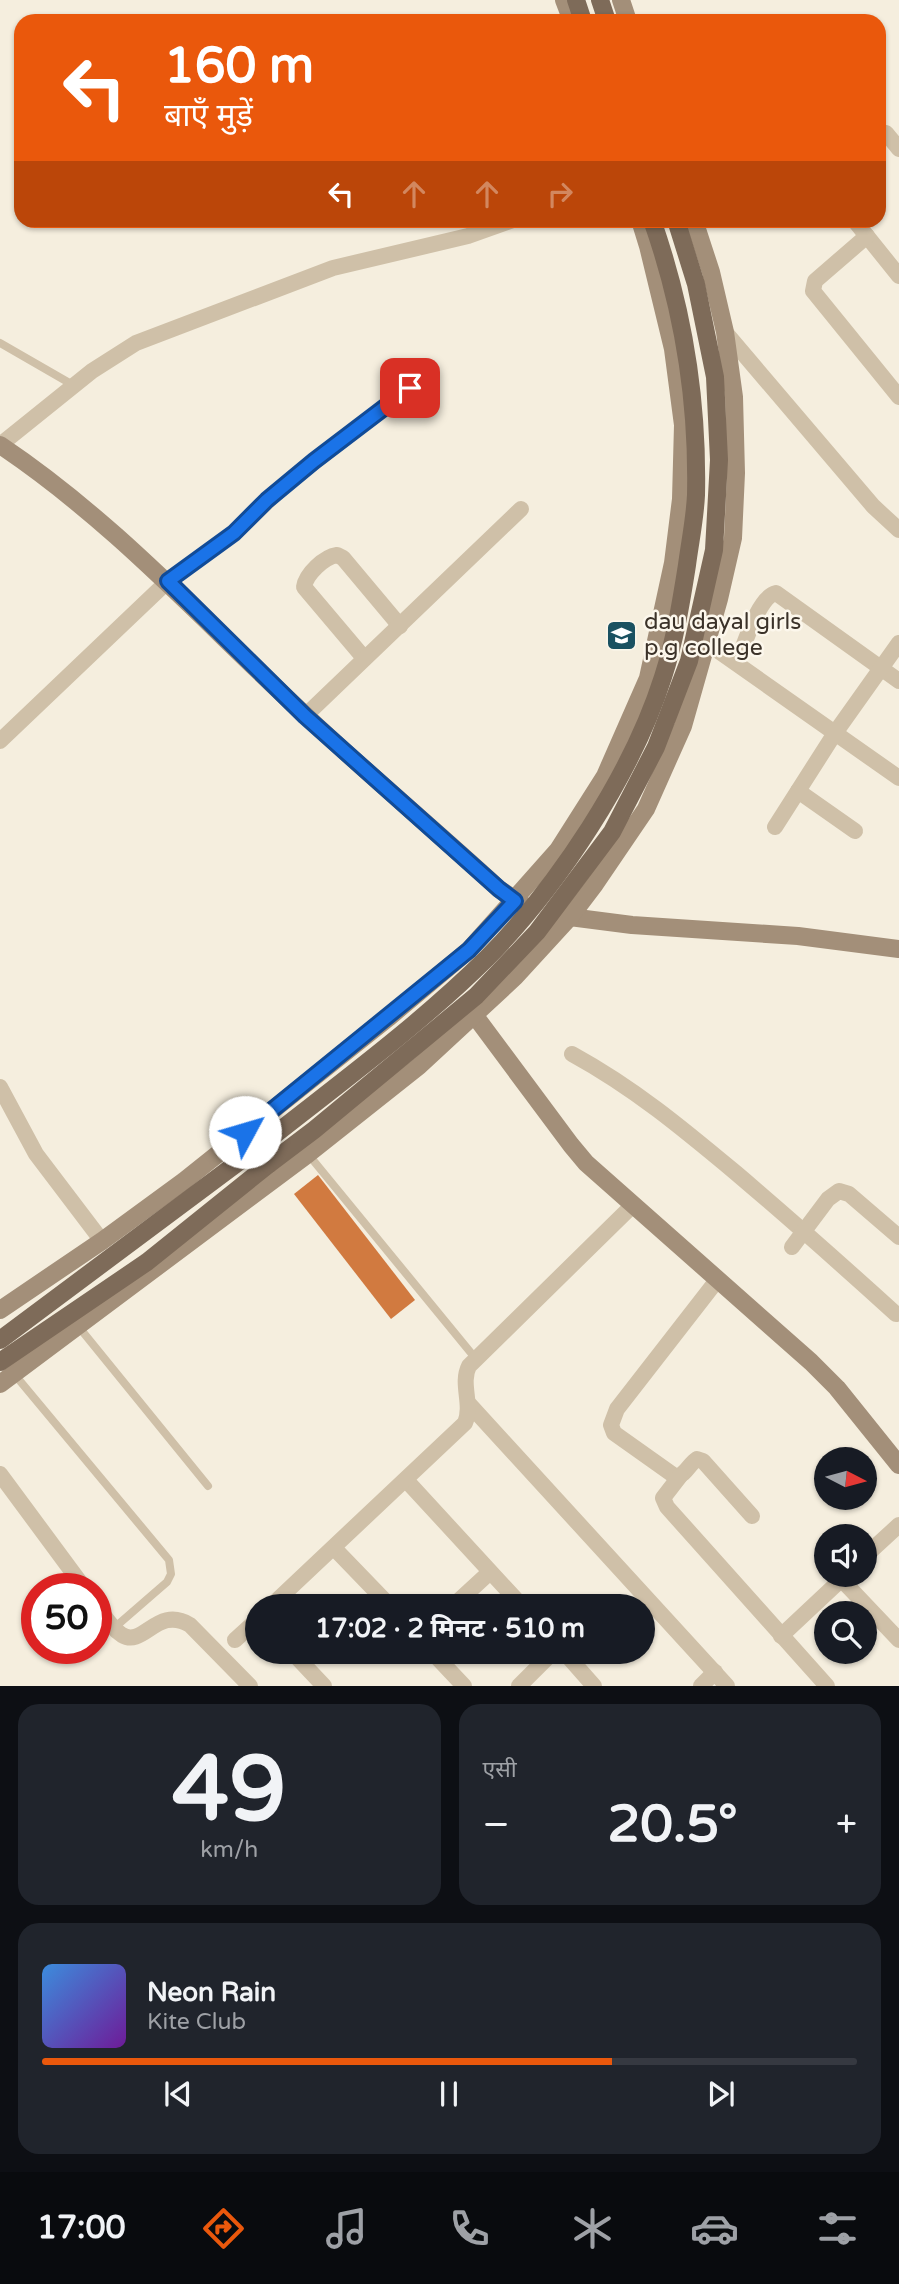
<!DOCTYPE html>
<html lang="hi">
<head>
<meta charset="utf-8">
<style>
  :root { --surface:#171b24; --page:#20242c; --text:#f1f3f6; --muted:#9ea1a6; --line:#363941; --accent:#ea580c }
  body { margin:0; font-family:"Varela Round","Noto Sans Devanagari",sans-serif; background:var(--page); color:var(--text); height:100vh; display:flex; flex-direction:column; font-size:26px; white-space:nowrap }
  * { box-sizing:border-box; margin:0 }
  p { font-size:23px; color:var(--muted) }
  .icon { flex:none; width:38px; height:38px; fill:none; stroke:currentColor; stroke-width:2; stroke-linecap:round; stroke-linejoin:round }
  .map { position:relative; height:1686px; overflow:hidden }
  .drawer { display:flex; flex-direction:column; gap:18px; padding:18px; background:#0d0f14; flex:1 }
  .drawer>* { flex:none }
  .banner { position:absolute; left:14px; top:14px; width:872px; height:214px; border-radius:21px; box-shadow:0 2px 5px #0004; background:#ea580c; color:#fff; overflow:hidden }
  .needle { width:46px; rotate:96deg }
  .controls { position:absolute; left:814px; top:1447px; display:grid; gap:14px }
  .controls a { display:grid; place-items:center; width:63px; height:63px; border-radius:50%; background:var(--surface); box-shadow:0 2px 5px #0004; font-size:35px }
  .speed { position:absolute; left:21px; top:1573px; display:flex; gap:14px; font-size:35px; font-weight:700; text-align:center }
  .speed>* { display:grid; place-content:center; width:91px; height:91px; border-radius:50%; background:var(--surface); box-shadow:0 2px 5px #0004; line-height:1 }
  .speed .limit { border:10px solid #d22; background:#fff; color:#111 }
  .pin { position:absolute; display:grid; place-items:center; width:60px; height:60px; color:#fff; margin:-30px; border-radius:14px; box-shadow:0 4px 10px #0006 }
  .me { position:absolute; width:77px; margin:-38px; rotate:51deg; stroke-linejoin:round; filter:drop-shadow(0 0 5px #0008) }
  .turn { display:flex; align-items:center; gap:24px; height:147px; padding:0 35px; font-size:32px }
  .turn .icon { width:91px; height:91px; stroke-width:2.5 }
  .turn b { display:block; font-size:49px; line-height:60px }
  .lanes { display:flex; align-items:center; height:66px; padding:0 35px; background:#0003; justify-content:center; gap:35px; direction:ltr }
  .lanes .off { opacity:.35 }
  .big { font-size:52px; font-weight:700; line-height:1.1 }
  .drawer .card { flex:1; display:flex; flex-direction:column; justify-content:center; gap:10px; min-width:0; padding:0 24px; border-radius:21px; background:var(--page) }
  .drawer .dial { align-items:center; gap:0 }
  .dial b { font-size:91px; line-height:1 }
  .song { display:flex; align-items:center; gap:21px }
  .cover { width:84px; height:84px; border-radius:10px; background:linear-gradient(135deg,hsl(210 70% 55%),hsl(280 70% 35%)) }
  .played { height:7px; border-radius:4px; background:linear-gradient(90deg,var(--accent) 70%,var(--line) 70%) }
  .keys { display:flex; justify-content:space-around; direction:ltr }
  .heat { display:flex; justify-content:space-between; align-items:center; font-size:38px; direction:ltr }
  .drawer .tiles { flex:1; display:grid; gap:18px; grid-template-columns:1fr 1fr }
  .card:last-child { grid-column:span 2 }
  .trip { position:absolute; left:245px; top:1594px; width:410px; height:70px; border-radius:35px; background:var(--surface); box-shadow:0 2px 5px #0004; font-weight:700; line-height:70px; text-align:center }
  .dock { display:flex; height:112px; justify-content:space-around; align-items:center; background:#090b0e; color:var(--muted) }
  .dock .icon { width:49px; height:49px }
  .dock .active { color:var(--accent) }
  .dock b { font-size:32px; color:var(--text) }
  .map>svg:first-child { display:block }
  .building { fill:#d17a40 }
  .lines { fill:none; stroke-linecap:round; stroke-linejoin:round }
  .lane { stroke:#cfc0a8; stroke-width:8 }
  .street { stroke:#cfc0a8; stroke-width:16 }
  .secondary { stroke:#a38f79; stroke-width:18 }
  .primary { stroke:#7e6b59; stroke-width:18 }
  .primary-bridge { stroke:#7e6b59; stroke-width:18 }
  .route-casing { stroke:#114b97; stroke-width:18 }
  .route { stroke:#1a73e8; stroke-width:12 }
  .labels { text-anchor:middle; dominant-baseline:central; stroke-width:5; stroke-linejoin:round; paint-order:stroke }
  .poi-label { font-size:23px; fill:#3b3229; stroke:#fcf7ec; text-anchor:start }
</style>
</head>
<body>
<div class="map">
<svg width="899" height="1686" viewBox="0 0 899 1686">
  <rect width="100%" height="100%" fill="#f5eede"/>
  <polygon class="building" points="318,1175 415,1300 391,1319 294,1194"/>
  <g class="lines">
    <g class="lane">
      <polyline points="0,343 73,385"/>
      <polyline points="308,1154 476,1359"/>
      <polyline points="78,1326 208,1486"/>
      <polyline points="15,1375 169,1560 171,1574 167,1582 114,1628"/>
    </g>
    <g class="street">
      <polyline points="886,133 899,149"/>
      <polyline points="854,220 899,276"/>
      <polyline points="867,236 815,281 813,291 899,397"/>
      <polyline points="725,332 873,506 899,530"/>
      <polyline points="0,445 92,371 136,343 333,268 468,236 513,220"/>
      <polyline points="707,643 899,778"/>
      <path d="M364 658 304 587C306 574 324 557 337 555L343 558 400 626"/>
      <path d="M737 663C744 646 758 597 776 593L899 681"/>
      <polyline points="305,716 521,509"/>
      <polyline points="0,741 168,581 234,533 286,484 410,388"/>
      <polyline points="798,791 855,831"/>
      <polyline points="775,827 835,733 899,643"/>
      <path d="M572 1054C634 1088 682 1128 736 1173 790 1219 843 1266 896 1314"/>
      <polyline points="0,1087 36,1154 102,1241"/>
      <polyline points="792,1247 828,1199 839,1191 849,1194 899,1237"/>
      <path d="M718 1279 617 1409 611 1425 614 1433 676 1477C686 1475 689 1464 697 1459L703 1461 752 1516"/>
      <polyline points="469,1404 727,1686"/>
      <polyline points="0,1474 85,1589"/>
      <polyline points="680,1476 663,1498 667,1507 827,1686"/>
      <polyline points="406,1480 522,1606"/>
      <polyline points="334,1548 390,1606"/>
      <polyline points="864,1557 899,1525"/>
      <polyline points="841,1579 899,1640"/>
      <path d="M96 1604C104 1615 111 1628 122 1635 144 1648 157 1605 190 1625L250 1686"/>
      <path d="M271 1606 465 1423C473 1404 460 1384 469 1366L633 1205"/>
      <polyline points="453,1606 490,1572"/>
      <polyline points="781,1636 846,1575"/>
      <polyline points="235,1640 257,1620"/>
      <polyline points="292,1652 324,1686"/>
      <polyline points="432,1652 464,1686"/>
      <polyline points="564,1652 594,1686"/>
      <polyline points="519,1686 553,1652"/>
      <polyline points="701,1686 715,1672"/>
    </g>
    <g class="secondary">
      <polyline points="564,0 572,21"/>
      <polyline points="621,0 628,21"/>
      <path d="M0 445C115 522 204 622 305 715 368 774 435 830 499 889L525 906"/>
      <polyline points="562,916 632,925 798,936 899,949"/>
      <polyline points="475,1016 571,1145 586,1163 811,1362 837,1388 899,1465"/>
      <polyline points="0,1310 102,1241 184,1181 388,1018 469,950 558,850 605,776 648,678 673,563 681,499 683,425 673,349 648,246 640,220"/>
      <polyline points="0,1384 308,1154 419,1066 515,977 570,917 595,884 646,809 683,726 719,599 733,538 736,473 734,397 725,332 711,272 694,220"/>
    </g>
    <g class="primary">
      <polyline points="576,0 583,21"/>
      <polyline points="600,0 607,21"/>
      <polyline points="0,1340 264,1143"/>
      <polyline points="0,1362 147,1262 269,1164"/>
    </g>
    <g class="primary-bridge">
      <path d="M264 1143C340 1083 418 1026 487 958 558 886 632 775 663 677 675 640 681 603 687 565 690 542 695 518 696 495 698 402 683 308 652 220"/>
      <polyline points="269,1164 314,1130 476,996 537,932 612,832 656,747 689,661 714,550 719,460 715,377 696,284 676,220"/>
    </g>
  </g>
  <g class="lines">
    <defs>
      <polyline id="route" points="245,1132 469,950 515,901 499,889 305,716 168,581 234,533 267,500 314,461 410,388"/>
    </defs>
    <use href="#route" class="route-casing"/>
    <use href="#route" class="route"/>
  </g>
  <defs>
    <symbol id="university-square" viewBox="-11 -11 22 22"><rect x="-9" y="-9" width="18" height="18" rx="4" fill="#1a5161" stroke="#fcf7ec"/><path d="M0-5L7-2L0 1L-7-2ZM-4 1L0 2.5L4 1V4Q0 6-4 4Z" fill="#fff"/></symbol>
  </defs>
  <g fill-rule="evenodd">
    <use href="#university-square" x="604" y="618" width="35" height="35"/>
  </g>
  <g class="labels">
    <g class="poi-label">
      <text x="644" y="622">dau dayal girls<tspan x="644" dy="26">p.g college</tspan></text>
    </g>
  </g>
</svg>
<div class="controls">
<a><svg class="needle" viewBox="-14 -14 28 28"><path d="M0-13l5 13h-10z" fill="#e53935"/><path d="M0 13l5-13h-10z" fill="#9ea1a6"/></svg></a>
<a><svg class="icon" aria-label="sound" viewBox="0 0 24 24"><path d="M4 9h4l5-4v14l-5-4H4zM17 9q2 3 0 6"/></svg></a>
<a><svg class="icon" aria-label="search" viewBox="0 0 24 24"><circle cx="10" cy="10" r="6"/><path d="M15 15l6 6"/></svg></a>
</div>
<div class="speed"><div class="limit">50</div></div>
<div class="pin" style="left:410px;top:388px;background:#d93025"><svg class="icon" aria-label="arrive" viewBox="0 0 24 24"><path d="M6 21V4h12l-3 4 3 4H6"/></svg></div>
<svg class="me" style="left:245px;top:1132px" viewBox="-20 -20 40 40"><circle r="19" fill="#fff"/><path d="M0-13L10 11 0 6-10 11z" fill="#1a73e8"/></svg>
<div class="trip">17:02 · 2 मिनट · 510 m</div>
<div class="banner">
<div class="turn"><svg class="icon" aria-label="left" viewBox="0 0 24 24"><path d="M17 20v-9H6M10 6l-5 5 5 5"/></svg><div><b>160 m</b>बाएँ मुड़ें</div></div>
<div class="lanes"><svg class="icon" aria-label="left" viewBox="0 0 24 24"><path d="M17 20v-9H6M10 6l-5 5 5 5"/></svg><svg class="icon off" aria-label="ahead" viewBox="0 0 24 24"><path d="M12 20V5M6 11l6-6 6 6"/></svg><svg class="icon off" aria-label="ahead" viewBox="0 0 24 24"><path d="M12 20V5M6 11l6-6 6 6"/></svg><svg class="icon off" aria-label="right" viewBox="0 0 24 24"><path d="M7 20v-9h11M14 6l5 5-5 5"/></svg></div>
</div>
</div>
<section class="drawer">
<div class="tiles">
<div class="card dial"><b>49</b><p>km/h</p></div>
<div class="card"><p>एसी</p>
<div class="heat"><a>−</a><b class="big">20.5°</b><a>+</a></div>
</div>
<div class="card">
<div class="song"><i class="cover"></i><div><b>Neon Rain</b><p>Kite Club</p></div></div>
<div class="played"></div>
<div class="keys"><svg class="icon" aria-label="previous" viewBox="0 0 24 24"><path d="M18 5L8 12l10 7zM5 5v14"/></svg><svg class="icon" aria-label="pause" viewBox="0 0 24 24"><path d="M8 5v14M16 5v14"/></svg><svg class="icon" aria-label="next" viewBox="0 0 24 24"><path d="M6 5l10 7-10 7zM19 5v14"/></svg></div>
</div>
</div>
</section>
<nav class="dock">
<b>17:00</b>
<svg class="icon active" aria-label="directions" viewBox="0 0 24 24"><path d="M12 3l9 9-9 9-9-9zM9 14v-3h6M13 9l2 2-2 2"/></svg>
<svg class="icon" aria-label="music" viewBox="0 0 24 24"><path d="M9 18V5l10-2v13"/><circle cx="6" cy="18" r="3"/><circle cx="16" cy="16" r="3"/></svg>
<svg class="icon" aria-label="phone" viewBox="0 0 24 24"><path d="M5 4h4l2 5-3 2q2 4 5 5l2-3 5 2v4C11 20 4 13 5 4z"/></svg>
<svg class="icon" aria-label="climate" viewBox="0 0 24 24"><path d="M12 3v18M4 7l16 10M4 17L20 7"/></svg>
<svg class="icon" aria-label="car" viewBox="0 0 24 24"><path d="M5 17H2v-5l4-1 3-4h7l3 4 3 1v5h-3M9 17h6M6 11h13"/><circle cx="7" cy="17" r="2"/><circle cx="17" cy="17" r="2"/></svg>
<svg class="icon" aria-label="filters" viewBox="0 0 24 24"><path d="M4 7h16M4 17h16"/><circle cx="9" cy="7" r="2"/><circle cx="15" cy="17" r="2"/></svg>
</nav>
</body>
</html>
